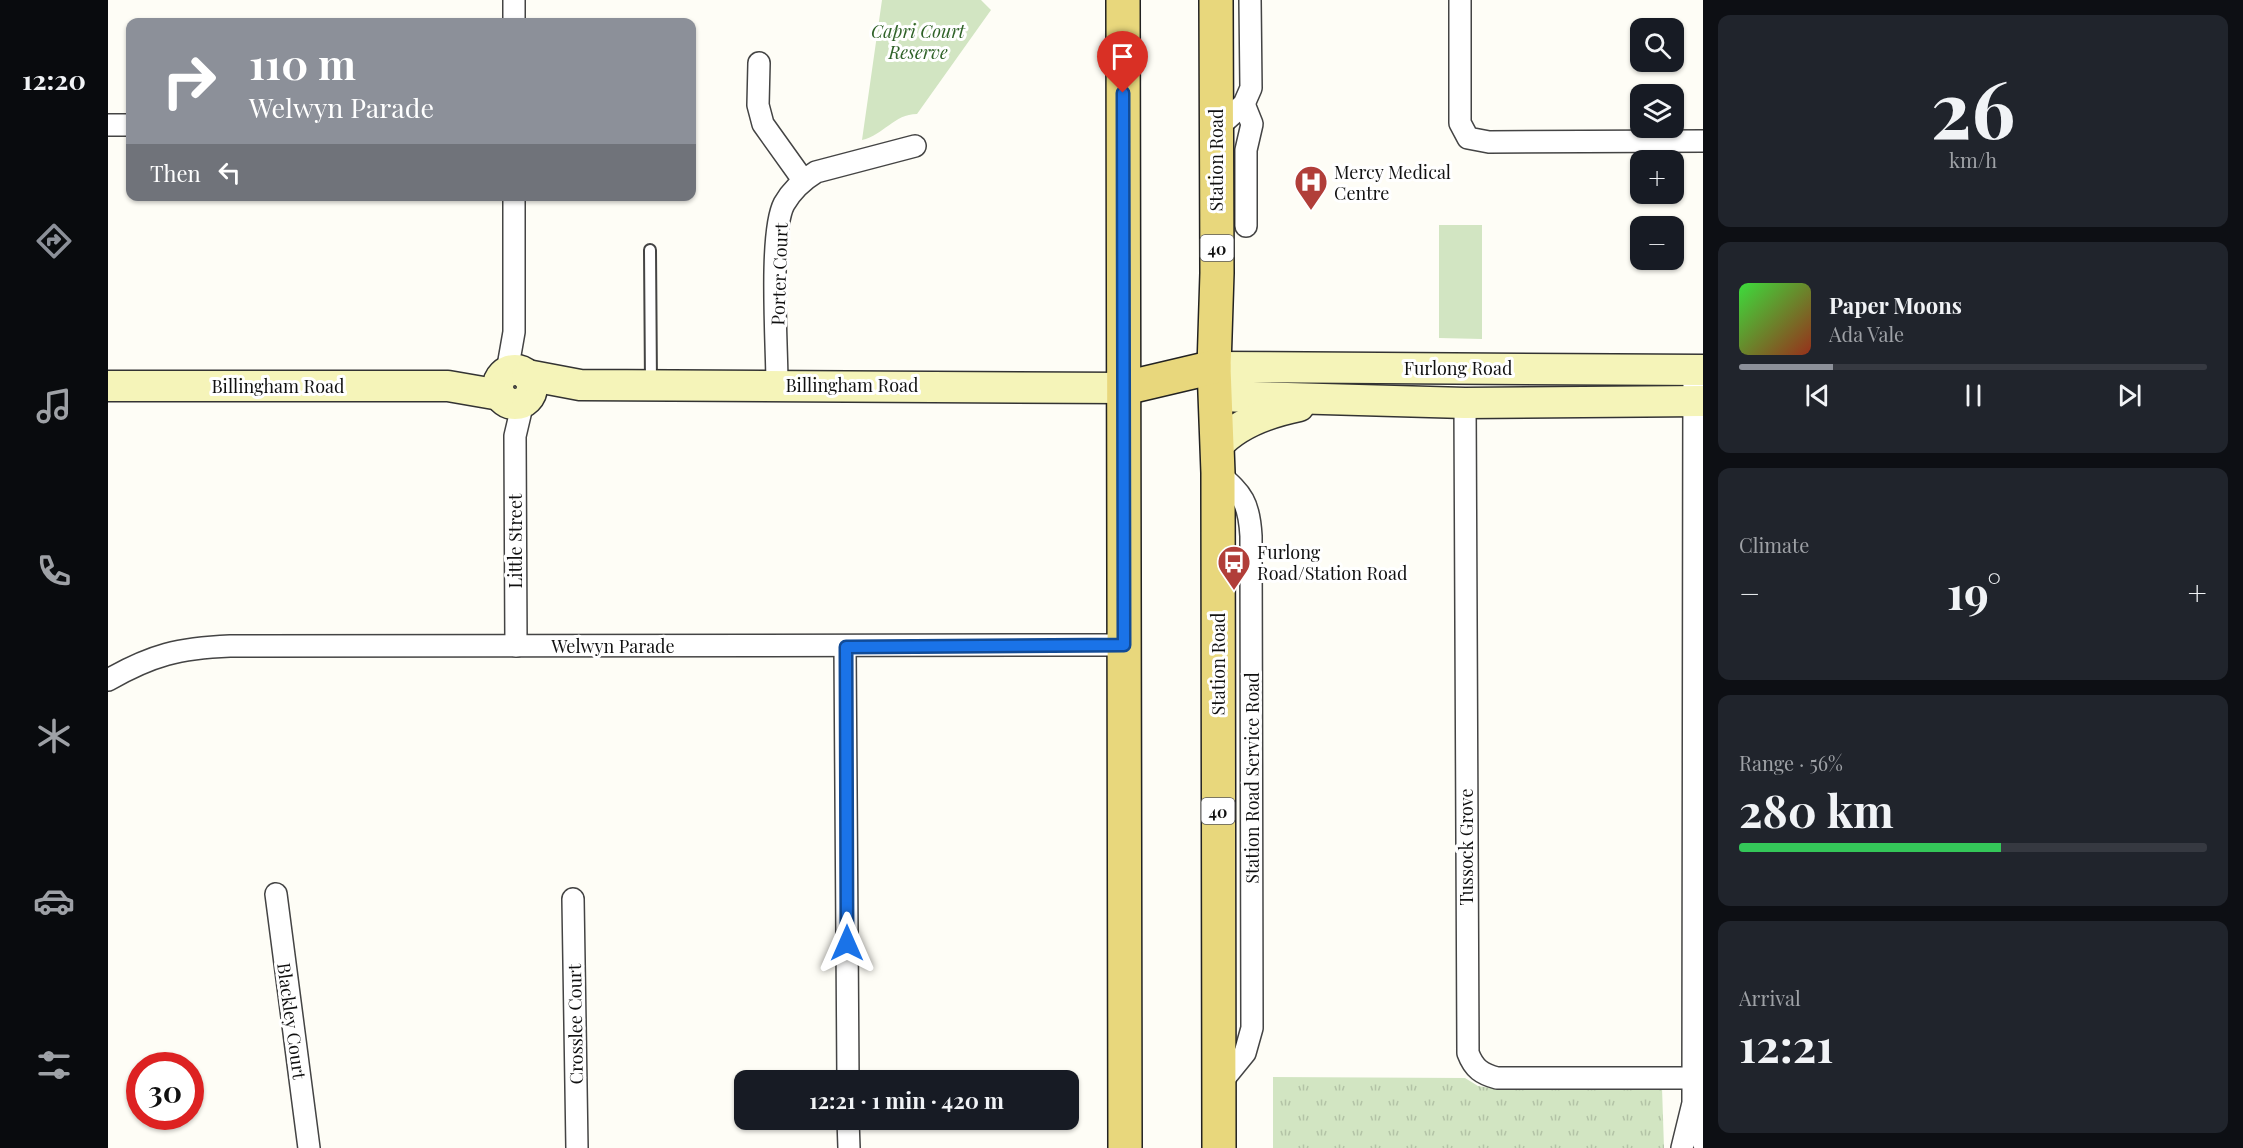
<!DOCTYPE html>
<html lang="en">
<head>
<meta charset="utf-8">
<style>
  :root { --surface:#171b24; --page:#20242c; --text:#f1f3f6; --muted:#9ea1a6; --line:#363941; --accent:#8c9099 }
  body { margin:0; font-family:"Playfair Display",serif; background:var(--page); color:var(--text); height:100vh; display:flex; flex-direction:column; font-size:22px; white-space:nowrap }
  * { box-sizing:border-box; margin:0 }
  p { font-size:20px; color:var(--muted) }
  .icon { flex:none; width:33px; height:33px; fill:none; stroke:currentColor; stroke-width:2; stroke-linecap:round; stroke-linejoin:round }
  .map { position:relative; flex:1; overflow:hidden }
  .drawer { display:flex; flex-direction:column; gap:15px; padding:15px; background:#0d0f14; width:540px }
  .drawer>* { flex:none }
  .hud { position:absolute; left:18px; top:18px; width:570px; height:183px; border-radius:12px; box-shadow:0 2px 4px #0004; background:#8c9099; color:#fff; overflow:hidden }
  .tools { position:absolute; left:1522px; top:18px; display:grid; gap:12px }
  .tools a { display:grid; place-items:center; width:54px; height:54px; border-radius:12px; background:var(--surface); box-shadow:0 2px 4px #0004; font-size:30px }
  .speed { position:absolute; left:18px; top:1052px; display:flex; gap:12px; font-size:30px; font-weight:700; text-align:center }
  .speed>* { display:grid; place-content:center; width:78px; height:78px; border-radius:50%; background:var(--surface); box-shadow:0 2px 4px #0004; line-height:1 }
  .speed .limit { border:9px solid #d22; background:#fff; color:#111 }
  .pin { position:absolute; display:grid; place-items:center; width:51px; height:51px; color:#fff; margin:-62px -26px; border-radius:50% 50% 50% 0; rotate:-45deg; box-shadow:0 0 6px #0007 }
  .pin .icon { rotate:45deg }
  .me { position:absolute; width:66px; margin:-33px; rotate:0deg; stroke-linejoin:round; filter:drop-shadow(0 0 4px #0008) }
  .turn { display:flex; align-items:center; gap:21px; height:126px; padding:0 24px; font-size:27px }
  .turn .icon { width:78px; height:78px; stroke-width:2.5 }
  .turn b { display:block; font-size:42px; line-height:51px }
  .then { display:flex; align-items:center; height:57px; padding:0 24px; background:#0003; gap:12px; font-size:22px }
  .big { font-size:45px; font-weight:700; line-height:1.1 }
  .drawer .widget { flex:1; display:flex; flex-direction:column; justify-content:center; gap:9px; min-width:0; padding:0 21px; border-radius:12px; background:var(--page) }
  .drawer .dial { align-items:center; gap:0 }
  .dial b { font-size:78px; line-height:1 }
  .song { display:flex; align-items:center; gap:18px }
  .cover { width:72px; height:72px; border-radius:9px; background:linear-gradient(135deg,hsl(120 70% 55%),hsl(10 70% 35%)) }
  .played { height:6px; border-radius:3px; background:linear-gradient(90deg,var(--accent) 20%,var(--line) 20%) }
  .keys { display:flex; justify-content:space-around; direction:ltr }
  .heat { display:flex; justify-content:space-between; align-items:center; font-size:33px; direction:ltr }
  .charge { height:9px; border-radius:4px; background:linear-gradient(90deg,#34c759 56%,var(--line) 0) }
  .trip { position:absolute; left:626px; top:1070px; width:345px; height:60px; border-radius:12px; background:var(--surface); box-shadow:0 2px 4px #0004; font-weight:700; line-height:60px; text-align:center }
  main { display:flex; flex:1; min-height:0 }
  .dock { display:flex; flex-direction:column; width:108px; justify-content:space-around; align-items:center; background:#090b0e; color:var(--muted) }
  .dock .icon { width:42px; height:42px }
  .dock .selected { color:var(--accent) }
  .dock b { font-size:27px; color:var(--text) }
  .map>svg:first-child { display:block }
  .grass { fill:url(#grass-tufts) }
  .park { fill:#d2e5c2 }
  .lines { fill:none; stroke-linecap:round; stroke-linejoin:round }
  .lane-casing { stroke:#444; stroke-width:14 }
  .street-casing { stroke:#444; stroke-width:24 }
  .secondary-casing { stroke:#333; stroke-width:33 }
  .primary-casing { stroke:#222; stroke-width:36 }
  .lane { stroke:#fff; stroke-width:10 }
  .street { stroke:#fff; stroke-width:21 }
  .secondary { stroke:#f5f4b9; stroke-width:30 }
  .primary { stroke:#e8d77c; stroke-width:33 }
  .route-casing { stroke:#114b97; stroke-width:15 }
  .route { stroke:#1a73e8; stroke-width:10 }
  .labels { text-anchor:middle; dominant-baseline:central; stroke-width:6; stroke-linejoin:round; paint-order:stroke }
  .shield { fill:#fff; stroke:#585858; stroke-width:1.5 }
  .shield-label { font-size:16px; font-weight:bold; fill:#111 }
  .park-label { font-size:18px; font-style:italic; fill:#2f6228; stroke:#fff }
  .street-label { font-size:18px; fill:#111; stroke:#fff }
  .poi-label { font-size:18px; fill:#111; stroke:#fff; text-anchor:start }
</style>
</head>
<body>
<main>
<nav class="dock">
<b>12:20</b>
<svg class="icon selected" aria-label="directions" viewBox="0 0 24 24"><path d="M12 3l9 9-9 9-9-9zM9 14v-3h6M13 9l2 2-2 2"/></svg>
<svg class="icon" aria-label="music" viewBox="0 0 24 24"><path d="M9 18V5l10-2v13"/><circle cx="6" cy="18" r="3"/><circle cx="16" cy="16" r="3"/></svg>
<svg class="icon" aria-label="phone" viewBox="0 0 24 24"><path d="M5 4h4l2 5-3 2q2 4 5 5l2-3 5 2v4C11 20 4 13 5 4z"/></svg>
<svg class="icon" aria-label="climate" viewBox="0 0 24 24"><path d="M12 3v18M4 7l16 10M4 17L20 7"/></svg>
<svg class="icon" aria-label="car" viewBox="0 0 24 24"><path d="M5 17H2v-5l4-1 3-4h7l3 4 3 1v5h-3M9 17h6M6 11h13"/><circle cx="7" cy="17" r="2"/><circle cx="17" cy="17" r="2"/></svg>
<svg class="icon" aria-label="filters" viewBox="0 0 24 24"><path d="M4 7h16M4 17h16"/><circle cx="9" cy="7" r="2"/><circle cx="15" cy="17" r="2"/></svg>
</nav>
<div class="map">
<svg width="1595" height="1148" viewBox="0 0 1595 1148">
  <defs>
    <pattern id="grass-tufts" width="24" height="20" patternUnits="userSpaceOnUse" patternTransform="scale(1.5)"><rect width="24" height="20" fill="#d2e5c2"/><path d="M3 7l-1-3M5 7V3M7 7l1-3M15 17l-1-3M17 17v-4M19 17l1-3" fill="none" stroke="#b3c3a6"/></pattern>
  </defs>
  <rect width="100%" height="100%" fill="#fefdf6"/>
  <polygon class="grass" points="1165,1077 1357,1078 1370,1086 1383,1088 1554,1087 1556,1148 1165,1148"/>
  <g class="park">
    <path d="M774 0H873L883 10 809 114C786 114 776 135 754 140Z"/>
    <polygon points="1331,225 1374,225 1374,339 1331,338"/>
  </g>
  <g class="lines">
    <defs>
      <polyline id="lane" points="542,250 543,384"/>
      <g id="street">
        <polyline points="1352,0 1352,123 1360,138 1381,142 1595,141"/>
        <polyline points="406,22 406,0"/>
        <polyline points="651,63 650,105 655,124 695,180"/>
        <polyline points="1136,104 1144,124 1138,150 1138,226"/>
        <polyline points="0,125 22,125"/>
        <polyline points="1108,129 1136,104 1143,88 1142,0"/>
        <polyline points="399,372 406,332 406,196"/>
        <path d="M669 384C669 346 661 233 676 204 684 190 695 180 708 172L807 146"/>
        <path d="M1357 403 1360 1053C1366 1069 1374 1074 1389 1078H1585"/>
        <path d="M1110 473C1135 495 1141 502 1143 536L1144 1028 1137 1053 1111 1085"/>
        <polyline points="408,646 407,436 415,402"/>
        <polyline points="737,647 740,1080"/>
        <path d="M0 680C44 655 71 648 122 646L1016 645"/>
        <polyline points="168,894 201,1148"/>
        <polyline points="465,899 469,1148"/>
        <polyline points="1586,1107 1595,1142"/>
        <polyline points="740,1119 741,1148"/>
        <polyline points="1574,1148 1585,1103 1586,370"/>
      </g>
      <g id="secondary">
        <polyline points="1106,367 1595,370"/>
        <circle cx="407" cy="387" r="17"/>
        <polyline points="419,375 472,385 1017,388"/>
        <polyline points="0,386 340,386 392,395"/>
        <polyline points="1107,396 1357,403 1595,401"/>
        <path d="M1110 445C1130 423 1162 412 1191 406"/>
      </g>
      <g id="primary">
        <polyline points="1015,0 1017,1148"/>
        <polyline points="1108,0 1109,273 1106,367 1110,473 1111,1148"/>
        <polyline points="1017,388 1106,367"/>
      </g>
    </defs>
    <use href="#lane" class="lane-casing"/>
    <use href="#street" class="street-casing"/>
    <use href="#secondary" class="secondary-casing"/>
    <use href="#primary" class="primary-casing"/>
    <use href="#lane" class="lane"/>
    <use href="#street" class="street"/>
    <use href="#secondary" class="secondary"/>
    <use href="#primary" class="primary"/>
  </g>
  <g class="lines">
    <defs>
      <polyline id="route" points="739,943 738,647 1016,645 1015,93"/>
    </defs>
    <use href="#route" class="route-casing"/>
    <use href="#route" class="route"/>
  </g>
  <defs>
    <symbol id="hospital-pin" viewBox="-11 -11 22 30"><path d="M0 17L-7.5 6A9.5 9.5 0 1 1 7.5 6Z" fill="#b13e39" stroke="#fff"/><path d="M-5-5h3v3.5h4V-5h3V5h-3V1.5h-4V5h-3Z" fill="#fff"/></symbol>
    <symbol id="bus-pin" viewBox="-11 -11 22 30"><path d="M0 17L-7.5 6A9.5 9.5 0 1 1 7.5 6Z" fill="#b13e39" stroke="#fff"/><path d="M-5-6H5V4H4V6H2V4H-2V6H-4V4H-5ZM-3.5-4V0h7V-4ZM-3.5 1.2v1.5H-2V1.2ZM2 1.2v1.5H3.5V1.2Z" fill="#fff"/></symbol>
  </defs>
  <g fill-rule="evenodd">
    <use href="#hospital-pin" x="1184" y="163" width="38" height="52"/>
    <use href="#bus-pin" x="1107" y="543" width="38" height="52"/>
  </g>
  <g class="labels">
    <g class="shield">
      <rect x="1092.5" y="235" width="33" height="26" rx="4.5"/>
      <rect x="1093.5" y="798" width="33" height="26" rx="4.5"/>
    </g>
    <g class="shield-label">
      <text x="1109" y="248">40</text>
      <text x="1110" y="811">40</text>
    </g>
    <g class="park-label">
      <text x="810" y="31">Capri Court<tspan x="810" dy="21">Reserve</tspan></text>
    </g>
    <g class="street-label">
      <text transform="translate(1108 160) rotate(-90)">Station Road</text>
      <text transform="translate(671 274) rotate(-88)">Porter Court</text>
      <text x="1350" y="368">Furlong Road</text>
      <text x="744" y="385">Billingham Road</text>
      <text x="170" y="386">Billingham Road</text>
      <text transform="translate(407 541) rotate(-90)">Little Street</text>
      <text x="505" y="646">Welwyn Parade</text>
      <text transform="translate(1110 664) rotate(-90)">Station Road</text>
      <text transform="translate(1144 778) rotate(-90)">Station Road Service Road</text>
      <text transform="translate(1358 847) rotate(-90)">Tussock Grove</text>
      <text transform="translate(184 1021) rotate(82)">Blackley Court</text>
      <text transform="translate(467 1024) rotate(-91)">Crosslee Court</text>
    </g>
    <g class="poi-label">
      <text x="1226" y="172">Mercy Medical<tspan x="1226" dy="21">Centre</tspan></text>
      <text x="1149" y="552">Furlong<tspan x="1149" dy="21">Road/Station Road</tspan></text>
    </g>
  </g>
</svg>
<div class="tools">
<a><svg class="icon" aria-label="search" viewBox="0 0 24 24"><circle cx="10" cy="10" r="6"/><path d="M15 15l6 6"/></svg></a>
<a><svg class="icon" aria-label="layers" viewBox="0 0 24 24"><path d="M12 4l9 5-9 5-9-5zM3 14l9 5 9-5"/></svg></a>
<a>+</a>
<a>−</a>
</div>
<div class="speed"><div class="limit">30</div></div>
<div class="pin" style="left:1015px;top:93px;background:#d93025"><svg class="icon" aria-label="arrive" viewBox="0 0 24 24"><path d="M6 21V4h12l-3 4 3 4H6"/></svg></div>
<svg class="me" style="left:739px;top:943px" viewBox="-20 -20 40 40"><path d="M0-17L14 15 0 8-14 15z" fill="#1a73e8" stroke="#fff" stroke-width="4"/></svg>
<div class="trip">12:21 · 1 min · 420 m</div>
<div class="hud">
<div class="turn"><svg class="icon" aria-label="right" viewBox="0 0 24 24"><path d="M7 20v-9h11M14 6l5 5-5 5"/></svg><div><b>110 m</b>Welwyn Parade</div></div>
<div class="then">Then<svg class="icon" aria-label="left" viewBox="0 0 24 24"><path d="M17 20v-9H6M10 6l-5 5 5 5"/></svg></div>
</div>
</div>
<section class="drawer">
<div class="widget dial"><b>26</b><p>km/h</p></div>
<div class="widget">
<div class="song"><i class="cover"></i><div><b>Paper Moons</b><p>Ada Vale</p></div></div>
<div class="played"></div>
<div class="keys"><svg class="icon" aria-label="previous" viewBox="0 0 24 24"><path d="M18 5L8 12l10 7zM5 5v14"/></svg><svg class="icon" aria-label="pause" viewBox="0 0 24 24"><path d="M8 5v14M16 5v14"/></svg><svg class="icon" aria-label="next" viewBox="0 0 24 24"><path d="M6 5l10 7-10 7zM19 5v14"/></svg></div>
</div>
<div class="widget"><p>Climate</p>
<div class="heat"><a>−</a><b class="big">19°</b><a>+</a></div>
</div>
<div class="widget"><p>Range · 56%</p><b class="big">280 km</b><div class="charge"></div></div>
<div class="widget"><p>Arrival</p><b class="big">12:21</b></div>
</section>
</main>
</body>
</html>
